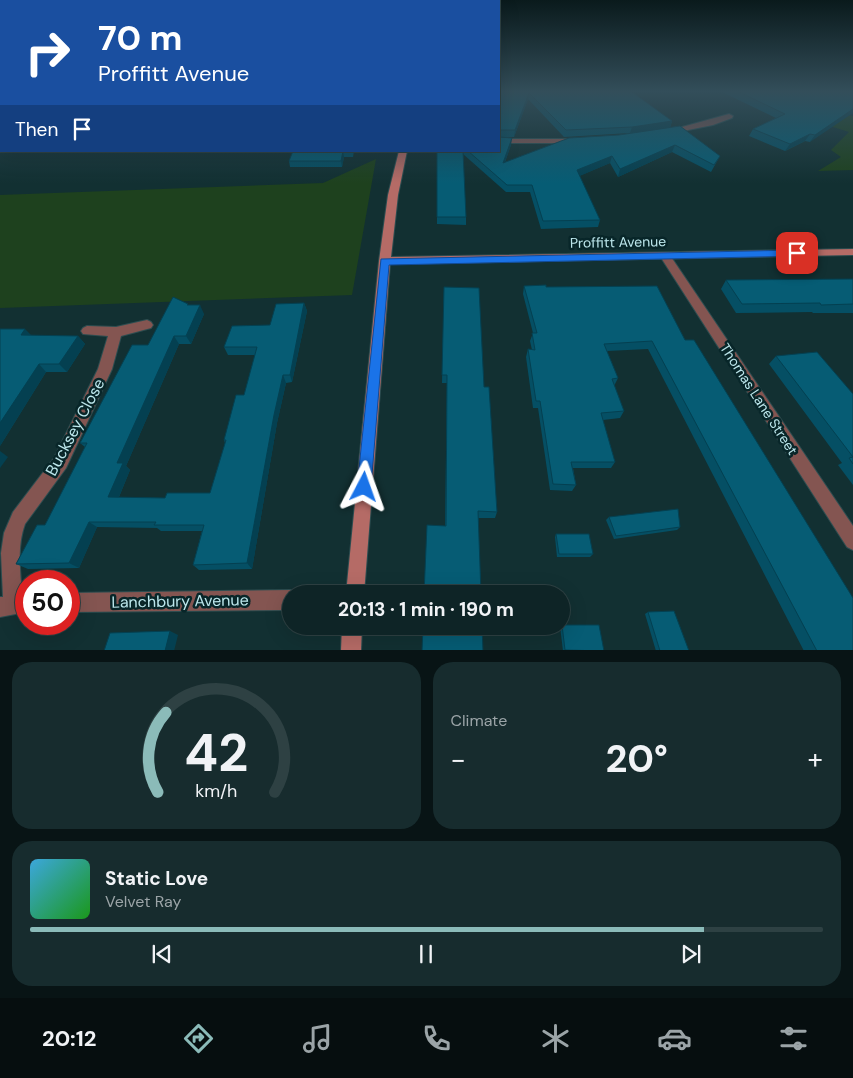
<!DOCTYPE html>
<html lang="en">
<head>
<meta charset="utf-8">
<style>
  :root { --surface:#0e2426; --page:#172c2e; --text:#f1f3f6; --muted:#9ba4a7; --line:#2e4143; --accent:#8bbbb9 }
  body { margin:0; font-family:"DM Sans",sans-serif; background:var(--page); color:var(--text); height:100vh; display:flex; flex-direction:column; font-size:19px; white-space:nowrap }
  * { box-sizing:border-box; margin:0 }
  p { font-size:16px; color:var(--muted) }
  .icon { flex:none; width:28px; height:28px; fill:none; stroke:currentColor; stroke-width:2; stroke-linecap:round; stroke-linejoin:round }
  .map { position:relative; height:650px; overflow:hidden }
  .sheet { display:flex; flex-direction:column; gap:12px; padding:12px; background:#081415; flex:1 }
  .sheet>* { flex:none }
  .banner { position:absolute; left:0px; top:0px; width:500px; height:152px; box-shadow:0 5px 20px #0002,0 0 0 1px var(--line); background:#1a4fa0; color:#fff; overflow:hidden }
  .speed { position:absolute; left:15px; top:570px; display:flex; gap:10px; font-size:25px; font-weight:700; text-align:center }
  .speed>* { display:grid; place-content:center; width:65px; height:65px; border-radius:50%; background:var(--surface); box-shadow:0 5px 20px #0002,0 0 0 1px var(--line); line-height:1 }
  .speed .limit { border:8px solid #d22; background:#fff; color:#111 }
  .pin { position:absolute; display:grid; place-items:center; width:42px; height:42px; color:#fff; margin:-21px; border-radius:10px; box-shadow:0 2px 8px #0006 }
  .me { position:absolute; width:55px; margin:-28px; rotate:4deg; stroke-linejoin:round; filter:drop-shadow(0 0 4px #0008) }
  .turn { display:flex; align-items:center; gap:18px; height:105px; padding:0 15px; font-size:22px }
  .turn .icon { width:65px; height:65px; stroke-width:2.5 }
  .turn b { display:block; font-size:35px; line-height:42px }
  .then { display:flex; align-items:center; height:48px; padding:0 15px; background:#0003; gap:10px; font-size:19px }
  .big { font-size:38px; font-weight:700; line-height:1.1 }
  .sheet .tile { flex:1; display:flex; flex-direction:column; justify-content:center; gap:8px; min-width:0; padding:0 18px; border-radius:20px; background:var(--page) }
  .sheet .dial { align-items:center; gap:0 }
  .dial svg { height:130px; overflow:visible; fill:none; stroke:var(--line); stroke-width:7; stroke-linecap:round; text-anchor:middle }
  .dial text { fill:var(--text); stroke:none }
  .song { display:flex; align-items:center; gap:15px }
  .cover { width:60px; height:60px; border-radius:8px; background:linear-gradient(135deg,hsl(200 70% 55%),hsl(120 70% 35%)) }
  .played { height:5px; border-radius:2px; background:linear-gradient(90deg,var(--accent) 85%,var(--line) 85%) }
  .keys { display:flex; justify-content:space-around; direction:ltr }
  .heat { display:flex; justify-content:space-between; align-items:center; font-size:28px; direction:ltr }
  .sheet .tiles { flex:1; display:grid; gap:12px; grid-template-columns:1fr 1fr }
  .tile:last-child { grid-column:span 2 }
  .trip { position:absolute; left:282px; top:585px; width:288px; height:50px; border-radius:25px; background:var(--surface); box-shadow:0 5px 20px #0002,0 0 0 1px var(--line); font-weight:700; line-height:50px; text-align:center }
  .tabs { display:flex; height:80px; justify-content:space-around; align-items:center; background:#060e0f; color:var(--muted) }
  .tabs .icon { width:35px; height:35px }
  .tabs .selected { color:var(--accent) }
  .tabs b { font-size:22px; color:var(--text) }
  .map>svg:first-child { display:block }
  .green { fill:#1e411e }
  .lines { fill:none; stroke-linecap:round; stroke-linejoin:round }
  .stream { fill:#2c092f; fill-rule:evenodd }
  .street-casing { stroke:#2d4d50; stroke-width:2 }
  .secondary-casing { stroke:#2d4d50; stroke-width:2 }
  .street { fill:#845551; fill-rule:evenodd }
  .secondary { fill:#b56b66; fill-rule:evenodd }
  .wall { fill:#054f64; fill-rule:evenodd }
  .shaded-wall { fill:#044051 }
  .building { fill:#065c74; stroke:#044051 }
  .route { fill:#1a73e8; stroke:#114b97 }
  .labels { text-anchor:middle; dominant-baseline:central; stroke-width:5; stroke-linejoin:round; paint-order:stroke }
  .street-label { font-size:14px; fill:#bde7ec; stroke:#082629 }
  .near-street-label { font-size:16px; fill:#bde7ec; stroke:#082629 }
</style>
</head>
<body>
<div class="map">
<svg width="853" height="651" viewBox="0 0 853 651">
  <rect width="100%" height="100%" fill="#123032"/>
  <g class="green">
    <polygon points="847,115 853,116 853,170 818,171 841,157 831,150 849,132 833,127 805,122"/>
    <polygon points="376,159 352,295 0,308 0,195 323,183"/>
  </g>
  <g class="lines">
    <rect class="stream" x="0" y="95" width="1" height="3"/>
    <defs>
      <g id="street">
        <polygon points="729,114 733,116 732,118 713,125 668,134 664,132"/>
        <polygon points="499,139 576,139 580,141 576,143 499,143"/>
        <polygon points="665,253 669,254 853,526 853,550 847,547 660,256"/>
        <path d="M147 320 151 322 153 325 151 328 121 336 112 369 66 468 25 524C17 546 20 570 22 594H26V612L0 617V597H3L1 553 4 533 13 512 54 458 98 369 108 336 83 334 81 331 83 328 87 326 116 327Z"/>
        <polygon points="291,590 298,594 291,594 291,610 69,612 69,593"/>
      </g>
      <g id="secondary">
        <polygon points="399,151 407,151 398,195 391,257 853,249 853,255 390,264 364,594 346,594 379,261 388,195"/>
        <polygon points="342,626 362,626 361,651 341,651"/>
      </g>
    </defs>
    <use href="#street" class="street-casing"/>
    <use href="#secondary" class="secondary-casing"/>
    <use href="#street" class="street"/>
    <use href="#secondary" class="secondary"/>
  </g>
  <g class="wall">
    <path d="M499 92H632L672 121 670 128 720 156 711 172 672 152 618 177 610 163 579 176 600 220 598 227 541 229 530 192H506L463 154 466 217V225L437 224V151H499ZM528 99 564 137 630 133 619 135 505 162 511 145 499 137H514Z"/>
    <polygon points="722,92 853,92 810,142 805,141 785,151 749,136 753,129 776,118"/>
    <polygon points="293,151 354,151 353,157 344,157 342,167 290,167 289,161"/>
    <polygon points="853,279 853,313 813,313 812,312 736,313 721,289 726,280"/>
    <polygon points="524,286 546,287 685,340 853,651 804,651 648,349 607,351 618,378 614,386 624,411 620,418 603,420 615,462 611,468 573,468 576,485 572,491 550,490 538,408 533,408 526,357 528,349 532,350 530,341 533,333 523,294"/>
    <polygon points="444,287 484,387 497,512 495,518 478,518 481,594 445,526 447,383 442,383"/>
    <polygon points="304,303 307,311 292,382 286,383 277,423 252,569 199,570 193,565 202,531 161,531 157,528 97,527 79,568 28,569 16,564 45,525 85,447 80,443 148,345 188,304 188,305 204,314 191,344 179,344 126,466 130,470 119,497 165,498 210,493 225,443 224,440 244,395 255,355 228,355 224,347 270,325"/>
    <polygon points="32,336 78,336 85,344 67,372 46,372 0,446"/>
    <polygon points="776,356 853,394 853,485 838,465 842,463 769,364"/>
    <polygon points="609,517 680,527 677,530 614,539 606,520"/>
    <polygon points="556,534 593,554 590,557 557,557 555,537"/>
    <polygon points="648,612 689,651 656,651 645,614"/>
    <polygon points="561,625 562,625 604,651 563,651 560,626 561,626"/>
  </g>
  <g class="shaded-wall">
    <polygon points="529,93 528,99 514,137 515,130"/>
    <polygon points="853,109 853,113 810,142 815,135"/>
    <polygon points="672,121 670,128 630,133 632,127"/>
    <polygon points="810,134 805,141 785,151 790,144"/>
    <polygon points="512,138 511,145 502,170 503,163"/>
    <polygon points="675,145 672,152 618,177 620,169"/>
    <polygon points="343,151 344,157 342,167 341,161"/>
    <polygon points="612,156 610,163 575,178 577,170"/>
    <polygon points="304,303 307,311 292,382 290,375"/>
    <polygon points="200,305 204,314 191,344 186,336"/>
    <polygon points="25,329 33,337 21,335"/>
    <polygon points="78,336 85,344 67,372 59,364"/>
    <polygon points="174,336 179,344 126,466 130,470 116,504 108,497 117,463"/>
    <polygon points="39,364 46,372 0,446 0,423"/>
    <polygon points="283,375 286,383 277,423 252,569 247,563 274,415"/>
    <polygon points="0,451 8,457 0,468"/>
    <polygon points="89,522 97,527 79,568 69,563"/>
    <polygon points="170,631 178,635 174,651 165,651"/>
  </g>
  <g class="building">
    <polygon points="499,92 632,92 672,121 632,127 566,130 529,93 515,130 500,130 499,131"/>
    <polygon points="739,92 853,92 853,109 815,135 810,134 790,144 753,129 785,114"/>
    <polygon points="680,126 720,156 714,165 675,145 620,169 612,156 577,170 600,220 543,221 532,185 507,185 468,151 499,151 499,137 512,138 503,163 569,138 619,135"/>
    <polygon points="293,151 343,151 341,161 289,161"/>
    <polygon points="437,151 463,151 466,217 437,217"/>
    <polygon points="853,279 853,304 821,305 820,303 742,304 726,280"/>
    <polygon points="546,285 546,287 657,286 685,340 694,340 853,598 853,651 817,651 652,341 604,344 618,378 612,379 624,411 601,413 615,462 571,462 576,485 553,484 540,401 536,401 528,349 535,350 532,333 537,333 524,286"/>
    <polygon points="444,287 479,288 484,387 489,387 497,512 478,511 481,594 424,594 427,525 446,526 447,375 442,375"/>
    <polygon points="173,297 188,304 187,305 200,305 186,336 174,336 117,463 123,463 108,497 165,498 167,493 210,493 226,440 224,440 236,395 244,395 257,347 224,347 232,326 270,325 276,304 304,303 290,375 283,375 274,415 247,563 193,565 204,525 154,525 156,522 89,522 69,563 16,564 37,525 45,525 87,443 80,443 132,345 148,345"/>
    <polygon points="0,329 25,329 21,335 78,336 59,364 39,364 0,423"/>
    <polygon points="817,352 853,394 853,457 776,356"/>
    <polygon points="853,457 853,464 849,458"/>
    <polygon points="678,509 680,527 616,536 609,517"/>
    <polygon points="556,534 589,534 593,554 559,554"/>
    <polygon points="674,611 689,651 660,651 648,612"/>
    <polygon points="562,625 599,625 604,651 565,650"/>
    <polygon points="423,626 482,626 483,651 422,651"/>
    <polygon points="170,631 165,651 104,651 110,633"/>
  </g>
  <linearGradient id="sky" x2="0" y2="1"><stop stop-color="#0a1a1c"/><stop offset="0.5" stop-color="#334e5a"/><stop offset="1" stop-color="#334e5a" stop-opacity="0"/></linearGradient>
  <rect width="853" height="183" fill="url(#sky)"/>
  <polygon class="route" points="797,250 800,251 800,256 389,265 371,487 369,492 364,495 359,492 357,487 381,259"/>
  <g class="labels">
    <g class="street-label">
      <text transform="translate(618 242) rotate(-1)">Proffitt Avenue</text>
      <text transform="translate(759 399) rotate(57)">Thomas Lane Street</text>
    </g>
    <g class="near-street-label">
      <text transform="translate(75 427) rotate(-62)">Bucksey Close</text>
      <text transform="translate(180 601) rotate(-1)">Lanchbury Avenue</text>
    </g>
  </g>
</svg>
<div class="speed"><div class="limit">50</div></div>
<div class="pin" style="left:797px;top:253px;background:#d93025"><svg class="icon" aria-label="arrive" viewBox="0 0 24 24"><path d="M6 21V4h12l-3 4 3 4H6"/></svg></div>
<svg class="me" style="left:364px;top:487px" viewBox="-20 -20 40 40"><path d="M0-17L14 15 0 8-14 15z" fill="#1a73e8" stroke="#fff" stroke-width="4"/></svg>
<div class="trip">20:13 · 1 min · 190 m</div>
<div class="banner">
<div class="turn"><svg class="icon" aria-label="right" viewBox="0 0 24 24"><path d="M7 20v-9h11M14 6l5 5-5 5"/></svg><div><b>70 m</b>Proffitt Avenue</div></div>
<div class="then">Then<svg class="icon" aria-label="arrive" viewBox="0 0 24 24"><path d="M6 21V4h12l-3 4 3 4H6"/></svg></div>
</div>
</div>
<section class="sheet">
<div class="tiles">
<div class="tile dial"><svg viewBox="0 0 100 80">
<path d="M14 69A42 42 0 1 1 86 69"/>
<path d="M14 69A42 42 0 0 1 19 20" stroke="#8bbbb9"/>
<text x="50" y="56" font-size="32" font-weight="700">42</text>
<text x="50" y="72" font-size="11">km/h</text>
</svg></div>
<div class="tile"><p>Climate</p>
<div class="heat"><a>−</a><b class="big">20°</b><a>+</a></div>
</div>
<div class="tile">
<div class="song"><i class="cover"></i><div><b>Static Love</b><p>Velvet Ray</p></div></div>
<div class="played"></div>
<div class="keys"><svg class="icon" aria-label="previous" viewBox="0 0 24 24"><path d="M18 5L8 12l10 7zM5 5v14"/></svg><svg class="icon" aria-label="pause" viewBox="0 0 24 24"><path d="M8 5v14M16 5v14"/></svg><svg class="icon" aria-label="next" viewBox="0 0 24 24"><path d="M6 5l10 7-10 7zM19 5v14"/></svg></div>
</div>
</div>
</section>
<nav class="tabs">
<b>20:12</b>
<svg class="icon selected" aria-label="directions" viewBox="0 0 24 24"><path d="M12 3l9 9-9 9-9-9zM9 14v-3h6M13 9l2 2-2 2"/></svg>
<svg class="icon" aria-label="music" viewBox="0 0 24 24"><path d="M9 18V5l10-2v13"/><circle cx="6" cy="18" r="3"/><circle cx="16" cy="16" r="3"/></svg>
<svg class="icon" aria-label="phone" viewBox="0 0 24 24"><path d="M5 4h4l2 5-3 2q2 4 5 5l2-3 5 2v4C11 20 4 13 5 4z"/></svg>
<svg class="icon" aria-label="climate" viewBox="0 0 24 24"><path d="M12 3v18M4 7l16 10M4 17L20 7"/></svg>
<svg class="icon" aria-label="car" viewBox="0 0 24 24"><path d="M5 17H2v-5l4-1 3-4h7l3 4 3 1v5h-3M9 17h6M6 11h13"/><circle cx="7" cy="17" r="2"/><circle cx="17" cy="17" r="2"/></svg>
<svg class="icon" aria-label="filters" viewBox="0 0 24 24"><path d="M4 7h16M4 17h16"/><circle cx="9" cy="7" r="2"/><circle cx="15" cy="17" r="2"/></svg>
</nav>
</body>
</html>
